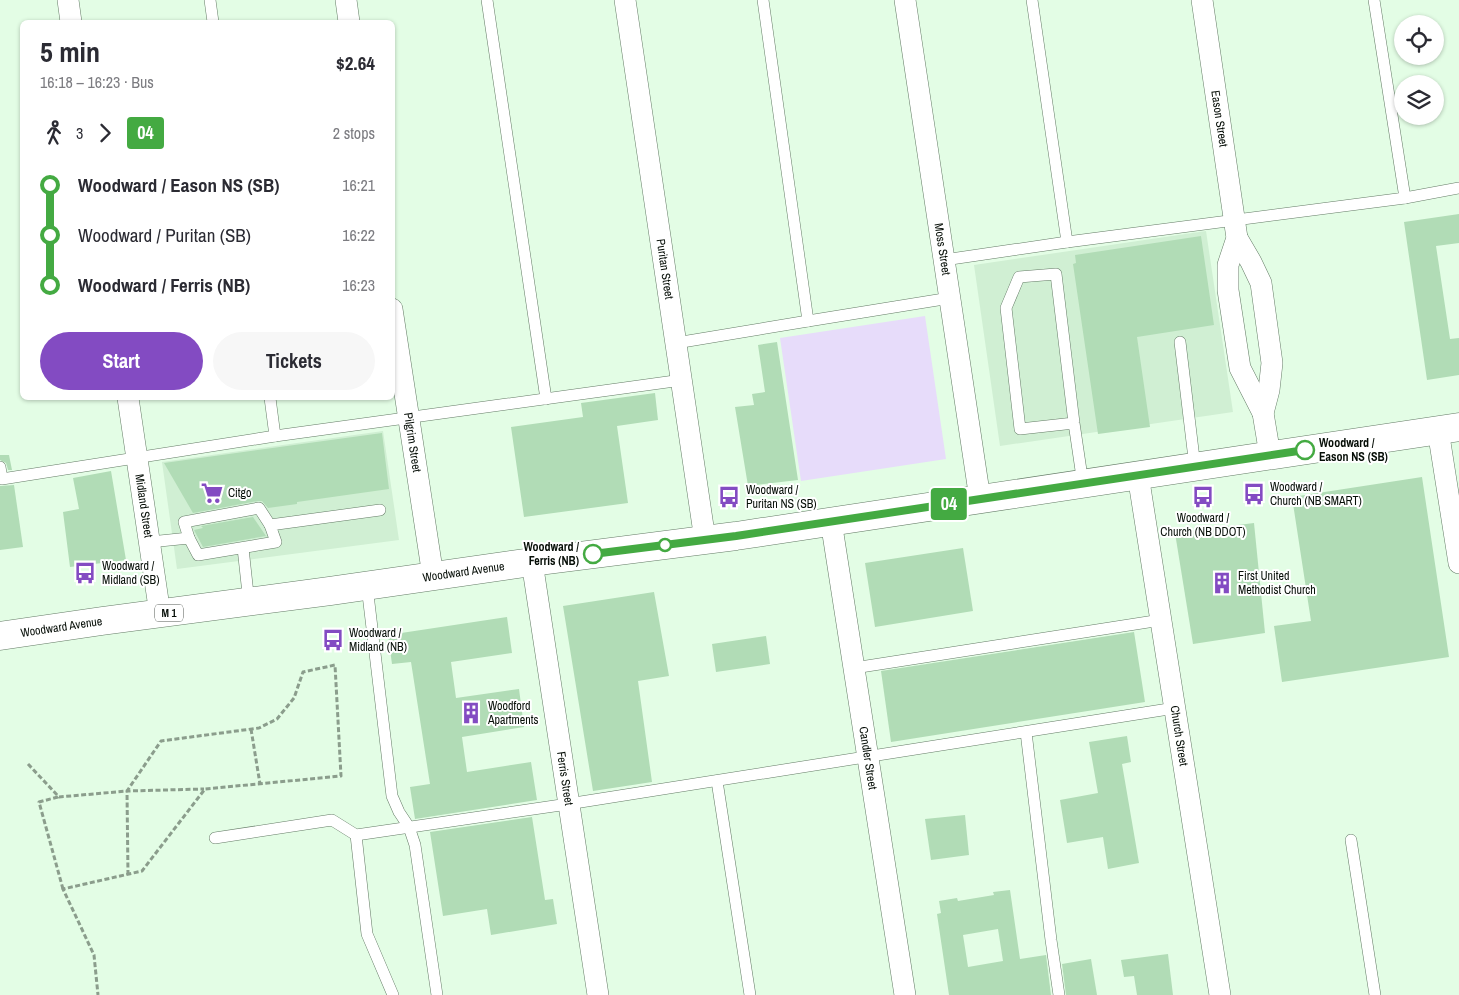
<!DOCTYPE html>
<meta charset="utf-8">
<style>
:root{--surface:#fff;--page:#f7f7f7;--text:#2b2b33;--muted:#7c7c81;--accent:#834bc2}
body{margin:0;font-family:"Archivo Narrow",sans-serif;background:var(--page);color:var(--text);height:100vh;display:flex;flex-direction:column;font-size:19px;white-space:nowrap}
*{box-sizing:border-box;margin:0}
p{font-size:16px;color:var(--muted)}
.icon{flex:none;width:28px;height:28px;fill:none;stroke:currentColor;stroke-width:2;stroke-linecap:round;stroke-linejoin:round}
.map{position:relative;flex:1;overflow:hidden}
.details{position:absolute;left:20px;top:20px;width:375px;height:380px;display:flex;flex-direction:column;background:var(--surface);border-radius:8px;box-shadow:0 1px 4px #0004}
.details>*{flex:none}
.badge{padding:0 10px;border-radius:4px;font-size:18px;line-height:32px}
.buttons{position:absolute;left:1394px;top:15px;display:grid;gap:10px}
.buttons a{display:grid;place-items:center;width:50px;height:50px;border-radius:50%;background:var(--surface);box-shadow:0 1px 4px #0004;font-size:25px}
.map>.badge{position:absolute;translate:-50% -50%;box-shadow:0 0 0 2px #fff}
.legs{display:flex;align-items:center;gap:8px;height:55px;padding:0 20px;font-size:16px}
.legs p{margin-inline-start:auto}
.headline{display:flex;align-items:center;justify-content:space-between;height:85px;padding:0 20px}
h1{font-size:28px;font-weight:700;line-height:38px}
.button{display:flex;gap:10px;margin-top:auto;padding:10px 20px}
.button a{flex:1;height:58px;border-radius:30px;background:var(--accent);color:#fff;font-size:20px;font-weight:700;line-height:58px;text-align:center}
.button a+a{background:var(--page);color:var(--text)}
ul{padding:0 20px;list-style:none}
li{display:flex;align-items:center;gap:18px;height:50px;font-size:19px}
li i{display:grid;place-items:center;width:8px;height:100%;margin:0 6px;background:currentColor}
li i::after{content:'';width:12px;height:12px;margin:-6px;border:4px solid;border-radius:50%;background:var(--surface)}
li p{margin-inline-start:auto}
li:first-child i{background:linear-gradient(#0000 50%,currentColor 0)}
li:last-child i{background:linear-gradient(currentColor 50%,#0000 0)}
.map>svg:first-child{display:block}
.built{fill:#d0efd3}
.green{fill:#e7dcfa}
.building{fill:#b1dcb6;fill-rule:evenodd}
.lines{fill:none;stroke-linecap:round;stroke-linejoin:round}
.service-casing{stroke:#647b66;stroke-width:12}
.minor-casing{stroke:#647b66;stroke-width:22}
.primary-casing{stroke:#647b66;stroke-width:29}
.path{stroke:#8b9d8c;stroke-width:3;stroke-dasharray:5 2.5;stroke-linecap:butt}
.service{stroke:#fff;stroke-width:11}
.minor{stroke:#fff;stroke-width:21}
.primary{stroke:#fff;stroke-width:28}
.line-1-casing{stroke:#fff;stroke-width:11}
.line-1{stroke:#44aa42;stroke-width:8}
.stop-1-dot{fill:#fff;stroke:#44aa42;stroke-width:2.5}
.labels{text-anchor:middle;stroke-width:4;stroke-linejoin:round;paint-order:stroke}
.shield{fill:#fff;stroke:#515651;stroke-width:1}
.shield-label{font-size:11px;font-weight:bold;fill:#060e07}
.street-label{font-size:12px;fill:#060e07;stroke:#fff}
.stop-label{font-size:12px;font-weight:bold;fill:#060e07;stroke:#fff;text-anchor:start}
.poi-label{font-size:12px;fill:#060e07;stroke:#fff;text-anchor:start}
</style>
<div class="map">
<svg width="1459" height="995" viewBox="0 0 1459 995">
<rect width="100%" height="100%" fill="#e3fde5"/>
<g class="built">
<path d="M 1206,231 L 1233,412 L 1000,446 L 974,265 Z"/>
<path d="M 383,431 L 399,540 L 177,569 L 162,462 Z"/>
</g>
<path class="green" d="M 925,316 L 946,459 L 801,481 L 780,338 Z"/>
<g class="building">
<path d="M 1459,214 L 1459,243 L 1436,246 L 1450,339 L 1459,338 L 1459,375 L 1427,380 L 1404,222 Z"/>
<path d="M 1201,236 L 1214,325 L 1137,337 L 1150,427 L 1098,434 L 1073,264 L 1076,263 L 1075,255 Z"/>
<path d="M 777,342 L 798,480 L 748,486 L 735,407 L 754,405 L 752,394 L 765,392 L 758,345 Z"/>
<path d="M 655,393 L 658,420 L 617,426 L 628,503 L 524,517 L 511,427 L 583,417 L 581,403 Z"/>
<path d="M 382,433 L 389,489 L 297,502 L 297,504 L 268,508 L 262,501 L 258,501 L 193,513 L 164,463 Z"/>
<path d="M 0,455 L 9,455 L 12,470 L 8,470 L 6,463 L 0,460 Z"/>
<path d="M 111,471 L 126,560 L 70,567 L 63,512 L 79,509 L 73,478 Z"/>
<path d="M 1422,477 L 1449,657 L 1282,682 L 1274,626 L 1311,621 L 1292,497 Z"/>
<path d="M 14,485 L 23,547 L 0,550 L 0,486 Z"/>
<path d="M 253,517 L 266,536 L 203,547 L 194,530 L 203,528 L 201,526 Z"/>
<path d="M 1254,523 L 1265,633 L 1193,644 L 1175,533 Z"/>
<path d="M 963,548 L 973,611 L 875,627 L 865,563 Z"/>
<path d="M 654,592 L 669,676 L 638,681 L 652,782 L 593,791 L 563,606 Z"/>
<path d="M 507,617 L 512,653 L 451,662 L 456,698 L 519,689 L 524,727 L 462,737 L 467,772 L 531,762 L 537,800 L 415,819 L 410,787 L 430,784 L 411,662 L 392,664 L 388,635 Z"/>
<path d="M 1134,632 L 1145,702 L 891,742 L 881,671 Z"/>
<path d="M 766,636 L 770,664 L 716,672 L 712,644 Z"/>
<path d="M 1127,736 L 1131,762 L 1122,764 L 1139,863 L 1108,869 L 1103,837 L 1067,843 L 1060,800 L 1098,793 L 1089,742 Z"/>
<path d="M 965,815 L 969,855 L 931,860 L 925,819 Z"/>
<path d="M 532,817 L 545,900 L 553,899 L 557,924 L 491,935 L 487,909 L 443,916 L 430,832 Z"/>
<path d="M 1010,890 L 1020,959 L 1046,955 L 1051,995 L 949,995 L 937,914 L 941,913 L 939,901 L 957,898 L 958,901 L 994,895 L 993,892 ZM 998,929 L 1003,961 L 968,967 L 963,935 Z"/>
<path d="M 1168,954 L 1173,995 L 1137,995 L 1134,976 L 1124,977 L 1121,960 Z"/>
<path d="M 1091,959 L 1097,995 L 1066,995 L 1062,964 Z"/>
</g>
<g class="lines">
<g class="service-casing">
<g id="service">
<path d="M 210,0 L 213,22"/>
<path d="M 487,0 L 546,399"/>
<path d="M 1032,0 L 1067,242"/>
<path d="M 1405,198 L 1459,188"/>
<path d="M 944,260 L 1067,242 L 1405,198 L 1374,0"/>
<path d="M 808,321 L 950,298"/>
<path d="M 1180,342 L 1195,467"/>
<path d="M 676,343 L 808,321 L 763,0"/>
<path d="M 1074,423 L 1020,429 L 1006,308 L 1019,277 L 1056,274 L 1074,423 L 1083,484"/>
<path d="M 275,436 L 682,380"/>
<path d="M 0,467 L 2,479 L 275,436 L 270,398"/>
<path d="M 189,538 L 184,522 L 259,508 L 270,525"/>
<path d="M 150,542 L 189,538 L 198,555 L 276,542 L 270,525 L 380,510"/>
<path d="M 243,548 L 249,603"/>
<path d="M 367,586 L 392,796 L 399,812 L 409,827 L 415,845 L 437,995"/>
<path d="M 854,668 L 1161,620"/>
<path d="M 1026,732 L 1051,940 L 1059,995"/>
<path d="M 717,781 L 750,995"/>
<path d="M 356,835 L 367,934 L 393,995"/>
<path d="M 215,838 L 332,820 L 356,835 L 568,804 L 1175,708"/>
<path d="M 1351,840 L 1375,995"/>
</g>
</g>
<g class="minor-casing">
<g id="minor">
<path d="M 68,0 L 71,22"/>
<path d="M 346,0 L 349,22"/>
<path id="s1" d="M 625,0 L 705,540"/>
<path id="s2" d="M 905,0 L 980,499"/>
<path id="s3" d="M 1202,0 L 1237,238 L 1228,265 L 1228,290 L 1240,368 L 1263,413 L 1270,455"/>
<path d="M 1237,238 L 1251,262 L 1261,283 L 1272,363 L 1269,390 L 1263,413"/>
<path id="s4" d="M 392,309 L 433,576"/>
<path id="s5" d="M 128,398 L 160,614"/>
<path d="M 1438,430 L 1459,563"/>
<path id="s6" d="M 1138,475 L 1220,995"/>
<path id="s7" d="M 831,521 L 905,995"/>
<path id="s8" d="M 532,562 L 598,995"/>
</g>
</g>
<g class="primary-casing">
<g id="primary">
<path id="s9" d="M 0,636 L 102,621 L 330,591 L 532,562 L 736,536 L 1459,427"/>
</g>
</g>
<g class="path">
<path d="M 251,729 L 260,784"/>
<path d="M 28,764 L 59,797 L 127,791 L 161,741 L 259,728 L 277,719 L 294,698 L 303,672 L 335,665 L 341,776 L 205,789 L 142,871 L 63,889 L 94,955 L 98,995"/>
<path d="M 58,797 L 39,802 L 63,889"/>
<path d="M 128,875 L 127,791 L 204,789"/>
</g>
<use href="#service" class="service"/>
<use href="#minor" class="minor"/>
<use href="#primary" class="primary"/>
</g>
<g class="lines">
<g class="line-1-casing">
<path id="line-1" d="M 593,554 L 736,536 L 1305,450"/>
</g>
<use href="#line-1" class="line-1"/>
</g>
<defs>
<g id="supermarket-bare" transform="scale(1.725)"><path d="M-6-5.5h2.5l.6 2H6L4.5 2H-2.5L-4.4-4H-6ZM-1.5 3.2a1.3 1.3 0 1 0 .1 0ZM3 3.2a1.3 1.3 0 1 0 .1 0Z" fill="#834bc2" stroke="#fff" stroke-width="2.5" paint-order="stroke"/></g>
<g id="bus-bare" transform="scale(1.725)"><path d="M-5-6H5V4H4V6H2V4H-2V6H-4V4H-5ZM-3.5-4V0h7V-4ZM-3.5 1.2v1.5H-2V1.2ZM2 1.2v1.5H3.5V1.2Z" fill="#834bc2" stroke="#fff" stroke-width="2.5" paint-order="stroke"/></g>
<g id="building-bare" transform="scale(1.725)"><path d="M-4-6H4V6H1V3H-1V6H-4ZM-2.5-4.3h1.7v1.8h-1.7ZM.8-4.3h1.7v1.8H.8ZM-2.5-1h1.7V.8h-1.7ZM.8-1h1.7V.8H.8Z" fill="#834bc2" stroke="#fff" stroke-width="2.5" paint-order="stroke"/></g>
</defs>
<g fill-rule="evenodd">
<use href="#supermarket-bare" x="212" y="493"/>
<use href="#bus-bare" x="1254" y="494"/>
<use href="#bus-bare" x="729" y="497"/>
<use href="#bus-bare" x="1203" y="497"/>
<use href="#bus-bare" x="85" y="573"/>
<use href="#building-bare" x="1222" y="583"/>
<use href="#bus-bare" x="333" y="640"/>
<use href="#building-bare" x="471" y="713"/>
</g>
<g class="stop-1-dot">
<circle cx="1305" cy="450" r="9"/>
<circle cx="665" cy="545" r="6"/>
<circle cx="593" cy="554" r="9"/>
</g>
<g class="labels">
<rect class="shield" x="155" y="604.5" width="28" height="17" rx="4"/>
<g class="shield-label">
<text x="169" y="617">M 1</text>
</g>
<g class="street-label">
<text dy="4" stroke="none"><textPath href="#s3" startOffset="120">Eason Street</textPath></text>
<text dy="4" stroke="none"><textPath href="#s2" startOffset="252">Moss Street</textPath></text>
<text dy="4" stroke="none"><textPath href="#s1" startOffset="272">Puritan Street</textPath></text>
<text dy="4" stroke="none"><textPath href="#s4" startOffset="135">Pilgrim Street</textPath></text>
<text dy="4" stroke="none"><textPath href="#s5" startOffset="109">Midland Street</textPath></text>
<text dy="4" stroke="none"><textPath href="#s9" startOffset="468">Woodward Avenue</textPath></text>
<text dy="4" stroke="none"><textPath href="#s9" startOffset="62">Woodward Avenue</textPath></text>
<text dy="4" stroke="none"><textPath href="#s6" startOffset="264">Church Street</textPath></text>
<text dy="4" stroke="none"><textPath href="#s7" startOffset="240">Candler Street</textPath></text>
<text dy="4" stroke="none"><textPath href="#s8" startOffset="219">Ferris Street</textPath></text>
</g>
<g class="stop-label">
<text x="1319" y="447">Woodward /<tspan x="1319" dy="14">Eason NS (SB)</tspan></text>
<text x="579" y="551" text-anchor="end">Woodward /<tspan x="579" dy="14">Ferris (NB)</tspan></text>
</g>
<g class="poi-label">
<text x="1270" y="491">Woodward /<tspan x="1270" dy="14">Church (NB SMART)</tspan></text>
<text x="746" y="494">Woodward /<tspan x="746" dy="14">Puritan NS (SB)</tspan></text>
<text x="228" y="497">Citgo</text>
<text x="1203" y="522" text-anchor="middle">Woodward /<tspan x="1203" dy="14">Church (NB DDOT)</tspan></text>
<text x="102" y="570">Woodward /<tspan x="102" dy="14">Midland (SB)</tspan></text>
<text x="1238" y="580">First United<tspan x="1238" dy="14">Methodist Church</tspan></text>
<text x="349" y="637">Woodward /<tspan x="349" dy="14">Midland (NB)</tspan></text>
<text x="488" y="710">Woodford<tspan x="488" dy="14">Apartments</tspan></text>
</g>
</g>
</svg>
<div class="buttons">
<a><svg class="icon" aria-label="locate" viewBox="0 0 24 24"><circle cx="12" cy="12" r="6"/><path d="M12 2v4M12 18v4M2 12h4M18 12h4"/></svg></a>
<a><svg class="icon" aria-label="layers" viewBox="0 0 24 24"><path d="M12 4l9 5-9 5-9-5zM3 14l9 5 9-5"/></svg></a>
</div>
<b class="badge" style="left:949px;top:504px;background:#44aa42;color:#fff">04</b>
<section class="details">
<div class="headline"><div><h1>5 min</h1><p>16:18 – 16:23 · Bus</p></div><b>$2.64</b></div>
<div class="legs"><svg class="icon" aria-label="walk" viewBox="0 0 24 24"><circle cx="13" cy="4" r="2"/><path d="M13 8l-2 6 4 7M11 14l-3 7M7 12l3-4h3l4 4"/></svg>3<svg class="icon" aria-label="forward" viewBox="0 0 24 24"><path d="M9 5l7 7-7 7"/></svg><b class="badge" style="background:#44aa42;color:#fff">04</b><p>2 stops</p></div>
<ul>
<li><i style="color:#44aa42"></i><b>Woodward / Eason NS (SB)</b><p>16:21</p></li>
<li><i style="color:#44aa42"></i><span>Woodward / Puritan (SB)</span><p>16:22</p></li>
<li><i style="color:#44aa42"></i><b>Woodward / Ferris (NB)</b><p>16:23</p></li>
</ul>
<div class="button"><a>Start</a><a>Tickets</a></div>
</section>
</div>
